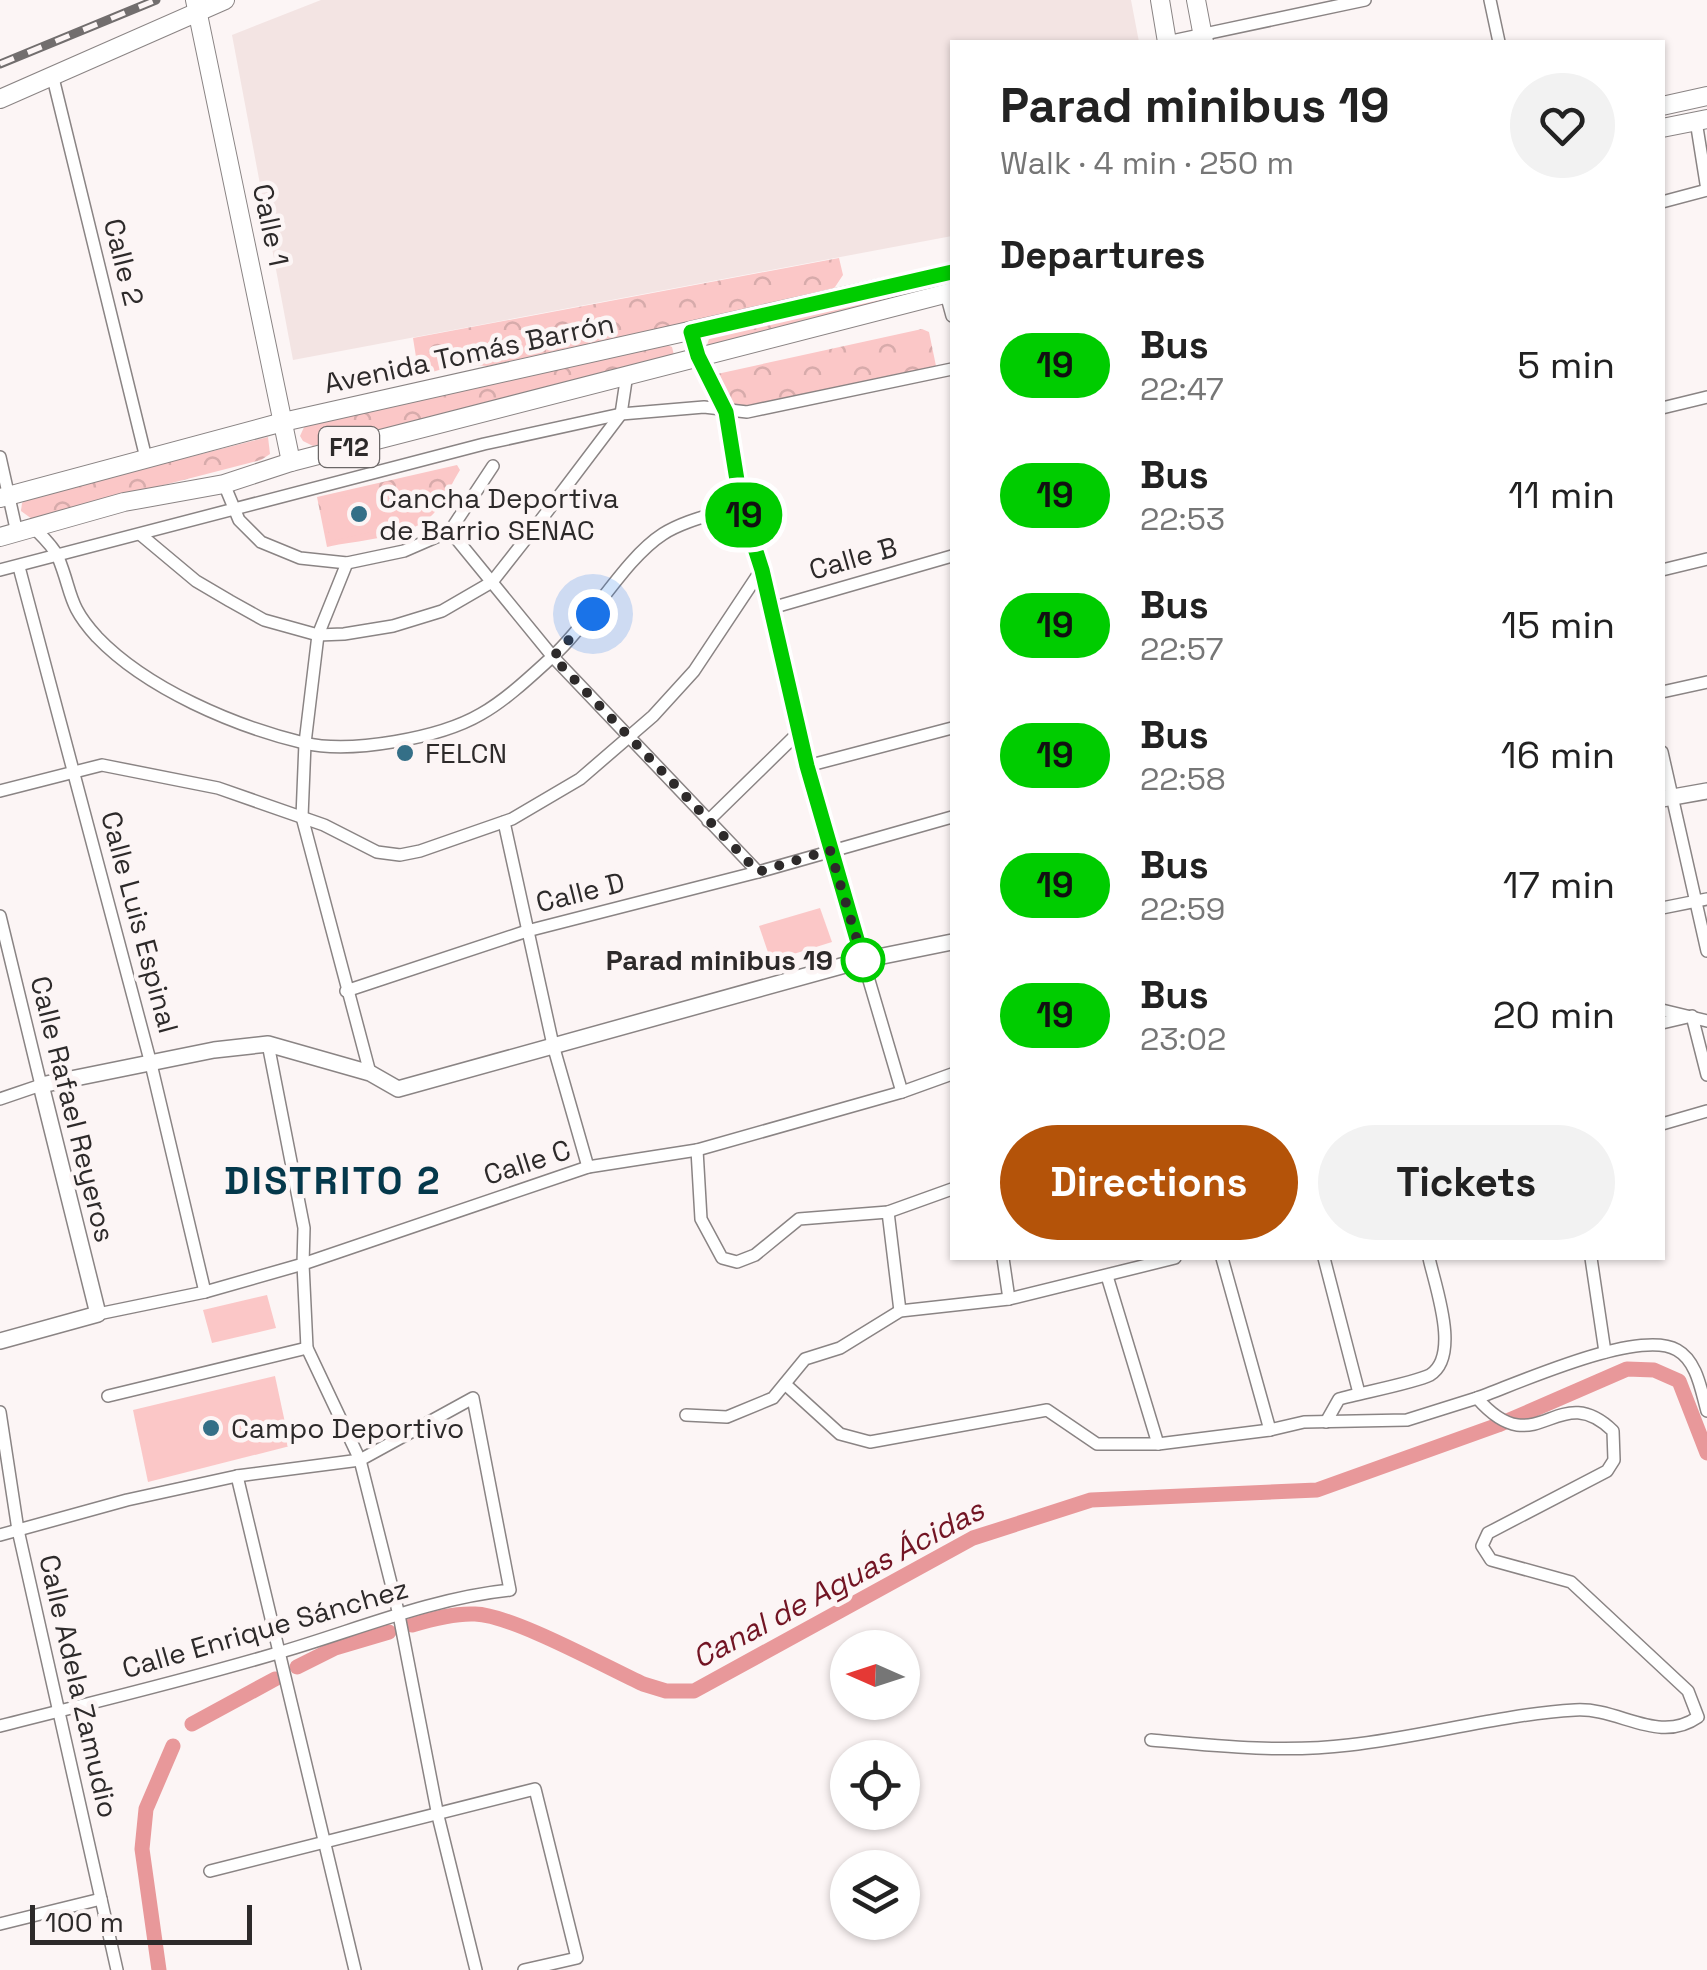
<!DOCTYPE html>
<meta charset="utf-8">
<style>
:root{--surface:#fff;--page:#f2f2f2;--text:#222;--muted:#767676;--accent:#b45309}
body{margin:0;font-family:"Space Grotesk",sans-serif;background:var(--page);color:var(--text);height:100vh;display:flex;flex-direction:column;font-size:38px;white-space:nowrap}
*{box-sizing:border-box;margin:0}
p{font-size:32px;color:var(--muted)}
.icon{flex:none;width:55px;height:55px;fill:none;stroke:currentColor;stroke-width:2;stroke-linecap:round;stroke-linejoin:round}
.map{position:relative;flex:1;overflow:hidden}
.sheet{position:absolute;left:950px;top:40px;width:715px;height:1220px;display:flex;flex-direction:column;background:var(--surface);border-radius:0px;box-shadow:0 2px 8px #0004}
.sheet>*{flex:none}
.badge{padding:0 20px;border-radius:32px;font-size:35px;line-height:65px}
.needle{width:65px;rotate:273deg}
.fabs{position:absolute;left:830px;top:1630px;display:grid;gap:20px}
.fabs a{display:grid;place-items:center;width:90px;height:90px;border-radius:50%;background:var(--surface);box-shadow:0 2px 8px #0004;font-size:50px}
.scale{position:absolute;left:30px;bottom:25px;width:222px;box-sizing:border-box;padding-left:10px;border:5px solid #2d2a2a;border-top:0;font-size:28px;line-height:35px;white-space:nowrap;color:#2d2a2a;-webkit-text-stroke:8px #fcf5f5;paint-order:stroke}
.you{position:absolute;width:50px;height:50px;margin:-25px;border:8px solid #fff;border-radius:50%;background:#1a73e8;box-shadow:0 0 0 15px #1a73e833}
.map>.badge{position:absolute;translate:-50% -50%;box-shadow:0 0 0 5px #fff}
h2{padding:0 50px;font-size:38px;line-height:90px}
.round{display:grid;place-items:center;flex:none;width:105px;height:105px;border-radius:52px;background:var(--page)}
.headline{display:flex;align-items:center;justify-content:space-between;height:170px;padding:0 50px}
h1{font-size:48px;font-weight:700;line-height:75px}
.primary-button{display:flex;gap:20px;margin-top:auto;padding:20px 50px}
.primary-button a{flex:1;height:115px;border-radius:60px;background:var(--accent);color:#fff;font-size:40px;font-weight:700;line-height:115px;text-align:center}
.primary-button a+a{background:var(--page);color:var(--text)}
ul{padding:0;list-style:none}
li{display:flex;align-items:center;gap:30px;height:130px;padding:0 50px}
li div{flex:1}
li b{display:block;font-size:38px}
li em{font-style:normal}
li .badge{min-width:110px;font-weight:700;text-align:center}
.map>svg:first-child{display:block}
.built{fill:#f3e4e3}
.park{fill:url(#park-crowns)}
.pitch{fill:#fbc7c7}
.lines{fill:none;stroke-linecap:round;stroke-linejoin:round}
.canal{stroke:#e8989a;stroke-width:15}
.minor-casing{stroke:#8a8484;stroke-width:14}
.tertiary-casing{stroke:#8a8484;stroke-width:18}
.secondary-casing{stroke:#8a8484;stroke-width:20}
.primary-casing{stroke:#8a8484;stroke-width:20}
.minor{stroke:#fff;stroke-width:11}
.tertiary{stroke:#fff;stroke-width:15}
.secondary{stroke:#fff;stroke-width:18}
.primary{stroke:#fff;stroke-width:18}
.rail-casing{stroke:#726e6e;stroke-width:9}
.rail{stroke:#fcf5f5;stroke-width:5;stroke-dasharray:15;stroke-linecap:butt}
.line-casing{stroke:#fff;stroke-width:22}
.line{stroke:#0c0;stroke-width:15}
.walk{stroke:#2d2a2a;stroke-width:10;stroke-dasharray:0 18}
.poi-dot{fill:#346f87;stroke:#fcf5f5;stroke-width:4}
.stop-dot{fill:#fff;stroke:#0c0;stroke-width:5}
.labels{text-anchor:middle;stroke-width:9;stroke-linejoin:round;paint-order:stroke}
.shield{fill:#fcf5f5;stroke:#6b6767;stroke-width:2.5}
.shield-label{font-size:25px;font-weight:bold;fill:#2d2a2a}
.street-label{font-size:28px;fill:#2d2a2a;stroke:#fcf5f5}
.poi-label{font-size:28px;fill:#2d2a2a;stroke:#fcf5f5;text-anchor:start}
.stop-label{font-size:28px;font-weight:bold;fill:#2d2a2a;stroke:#fcf5f5;text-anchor:end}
.water-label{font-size:30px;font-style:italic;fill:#721423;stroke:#fcf5f5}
.district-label{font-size:38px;font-weight:bold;letter-spacing:2.5px;fill:#04384b;stroke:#fcf5f5}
</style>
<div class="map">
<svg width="1707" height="1970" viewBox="0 0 1707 1970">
<defs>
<pattern id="park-crowns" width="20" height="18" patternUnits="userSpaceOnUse" patternTransform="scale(2.5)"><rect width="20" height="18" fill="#fbc7c7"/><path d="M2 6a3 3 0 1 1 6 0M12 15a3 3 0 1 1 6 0" fill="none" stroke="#d7abab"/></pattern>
</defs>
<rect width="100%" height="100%" fill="#fcf5f5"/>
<path class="built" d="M 321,0 L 1131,0 L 1139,42 L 952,42 L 952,236 L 293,360 L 232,35 Z"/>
<g class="park">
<path d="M 839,258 L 843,275 L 833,290 L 487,366 L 459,364 L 419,376 L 413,338 Z"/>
<path d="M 952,280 L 952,302 L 719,354 L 706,348 L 710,336 L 721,331 Z"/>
<path d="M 922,329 L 929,332 L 936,366 L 933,372 L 734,416 L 725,415 L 717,374 Z"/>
<path d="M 665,344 L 672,347 L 675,359 L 313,446 L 303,441 L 300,436 L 305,425 Z"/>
<path d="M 268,437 L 270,454 L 261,460 L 32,519 L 21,511 L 22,503 L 28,498 Z"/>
<path d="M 457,465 L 460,470 C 451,484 442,507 429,518 C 404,539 357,540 327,547 L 317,497 Z"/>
</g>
<g class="pitch">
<path d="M 388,487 L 396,526 L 331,541 L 322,501 Z"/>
<path d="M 820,908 L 832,942 L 771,961 L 759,926 Z"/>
<path d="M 267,1295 L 276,1328 L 212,1343 L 203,1310 Z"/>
<path d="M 275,1376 L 290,1446 L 148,1482 L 133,1410 Z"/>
</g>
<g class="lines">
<g class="canal">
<path d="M 412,1625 C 432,1619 454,1613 475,1614 C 512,1615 604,1666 643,1684 L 666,1691 L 694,1691 L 973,1538 L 1091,1500 L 1317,1490 L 1498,1425 L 1627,1369 L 1654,1370 L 1679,1381 L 1707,1453"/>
<path d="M 297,1667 L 335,1648 L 389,1632"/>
<path d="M 192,1724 L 275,1679"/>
<path d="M 159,1970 L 142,1849 L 146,1809 L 173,1746"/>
</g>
<g class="minor-casing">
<g id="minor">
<path d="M 1490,0 L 1499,42"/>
<path d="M 1167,42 L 1365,0"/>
<path d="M 53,78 L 146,458"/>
<path d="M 1696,121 L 1707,190"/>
<path d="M 1662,202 L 1707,190"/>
<path d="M 946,294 L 952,316"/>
<path d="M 1662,408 L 1707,397"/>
<path d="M 0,457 L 17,533"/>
<path d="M 224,484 L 239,520 L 261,542 L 300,558 L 347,563 L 404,551 L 450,531 L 493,466"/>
<path d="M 34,528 C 42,536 53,546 58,557 C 73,594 67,604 97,637 C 147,689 234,726 304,743 C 351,754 440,738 481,714 C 506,700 531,676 552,657 C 590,623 624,559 663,534 C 685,520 716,514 741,505"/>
<path d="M 450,531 L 553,657 L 758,872"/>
<path d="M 141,535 L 196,581 L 230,601 L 264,620 L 318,635 L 344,634 L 393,626 L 442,611 L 492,582 L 540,521 L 621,414 L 627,374"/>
<path d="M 347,563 L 318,635 L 305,743 L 302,817 L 370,1073"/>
<path d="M 19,567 L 151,1064 L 205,1292"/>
<path d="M 0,570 L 484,444 L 621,414 L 704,407 L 747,412 L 952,369"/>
<path d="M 1662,570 L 1707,559"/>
<path d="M 768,609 L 952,556"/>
<path d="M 1662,692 L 1707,682"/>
<path d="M 1662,752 L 1707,951"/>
<path d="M 807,766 L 952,728"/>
<path d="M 0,791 L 102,765 L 218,788 L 324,825 L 377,852 L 400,855 L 420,851 L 512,819 L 580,779 L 653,716 L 694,671 L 761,570"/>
<path d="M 708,821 L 799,732"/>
<path d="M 504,822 L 553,1045 L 588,1167"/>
<path d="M 1662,908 L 1707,899"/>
<path d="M 0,916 L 41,1085 L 0,1099"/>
<path d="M 863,960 L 902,1092"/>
<path d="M 346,991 L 527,931 L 758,872 L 952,817"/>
<path d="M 1662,1010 L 1707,1021"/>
<path d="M 1662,1023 L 1692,1016 L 1707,1075"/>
<path d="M 1662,1124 L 1707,1111"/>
<path d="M 697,1150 L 701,1219 L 722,1258 L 737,1262 L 755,1255 L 799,1219 L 888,1212 L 952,1189"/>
<path d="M 888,1212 L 900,1311"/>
<path d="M 1003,1258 L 1009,1299"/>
<path d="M 1222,1258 L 1270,1430"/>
<path d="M 1324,1258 L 1359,1393"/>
<path d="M 1591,1258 L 1605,1352"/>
<path d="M 1107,1276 L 1158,1444"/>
<path d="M 98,1314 L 205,1292 L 303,1264 L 304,1228 L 268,1044"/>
<path d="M 785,1384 L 840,1434 L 870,1442 L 1047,1410 L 1097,1444 L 1158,1444 L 1270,1430 L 1304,1422 L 1407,1420 L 1477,1398 C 1537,1467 1557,1377 1613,1431 L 1614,1460 L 1607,1471 L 1488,1533 L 1482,1546 L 1491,1560 L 1571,1582 L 1688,1691 L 1698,1717 C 1658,1745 1619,1707 1575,1710 C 1502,1714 1423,1737 1349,1745 C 1283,1753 1217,1746 1151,1740"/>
<path d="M 108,1396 L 307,1348"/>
<path d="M 1477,1398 C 1519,1383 1639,1328 1677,1350 C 1697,1361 1701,1390 1707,1411"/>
<path d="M 0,1412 L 18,1530 L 117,1970"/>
<path d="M 686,1415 L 727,1417 L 773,1398 L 805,1359 L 840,1348 L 900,1311 L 1009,1299 L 1175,1258"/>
<path d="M 1326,1422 L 1339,1399 C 1360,1393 1414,1383 1430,1375 C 1461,1356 1435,1286 1429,1258"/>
<path d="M 237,1476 L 355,1970"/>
<path d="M 0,1535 L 127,1500 L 237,1476 L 360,1460 L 473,1398 L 510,1590 C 432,1598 356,1630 281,1652 C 188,1680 94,1702 0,1726"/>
<path d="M 210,1871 L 535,1789 L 577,1958 L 524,1970"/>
<path d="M 0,1924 L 101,1899"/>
<path d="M 476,1970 L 438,1816 L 399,1615 L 360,1460 L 307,1348 L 303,1264 L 588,1167 L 697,1150 L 902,1092 L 952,1074"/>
</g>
</g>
<g class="tertiary-casing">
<g id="tertiary">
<path d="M 698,356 L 726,412 L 741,505 L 761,570 L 807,766 L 863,960"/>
<path d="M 1662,799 L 1707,791"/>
<path d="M 0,1341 L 98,1314 L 41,1085 L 214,1050 L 268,1044 L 370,1073 L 398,1089 L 863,960 L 952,942"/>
</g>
</g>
<g class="secondary-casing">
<g id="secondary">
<path d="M 195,0 L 291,462"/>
<path d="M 1160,0 L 1167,42"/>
<path d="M 1196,0 L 1204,42"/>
</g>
</g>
<g class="primary-casing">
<g id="primary">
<path d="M 0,99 L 225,0"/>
<path d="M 1662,106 L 1707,96"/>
<path d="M 1662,128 L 1707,119"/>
<path d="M 0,498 L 283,422 L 952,272"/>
<path d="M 0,537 L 124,502 L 224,484 L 291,462 L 952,292"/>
</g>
</g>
<use href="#minor" class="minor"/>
<use href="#tertiary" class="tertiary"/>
<use href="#secondary" class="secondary"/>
<use href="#primary" class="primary"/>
<g class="rail-casing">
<path id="rail" d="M 0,64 L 156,0"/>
</g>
<use href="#rail" class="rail"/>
</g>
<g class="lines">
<g class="line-casing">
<path id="line" d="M 863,960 L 807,766 L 762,570 L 741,505 L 726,412 L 698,356 L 691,332 L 952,272"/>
</g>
<use href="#line" class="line"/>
<path class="walk" d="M 593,614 L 553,657 L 758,872 L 830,850 L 863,960"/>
</g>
<g class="poi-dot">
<circle cx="359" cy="514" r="10"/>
<circle cx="405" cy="753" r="10"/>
<circle cx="211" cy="1428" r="10"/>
</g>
<circle class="stop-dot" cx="863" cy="960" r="20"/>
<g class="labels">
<rect class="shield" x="319" y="427" width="60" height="40" rx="8"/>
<g class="shield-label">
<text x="349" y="456">F12</text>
</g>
<g class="street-label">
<text transform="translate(271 225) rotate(78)" y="10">Calle 1</text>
<text transform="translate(124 262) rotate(76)" y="10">Calle 2</text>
<text transform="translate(469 353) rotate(-12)" y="10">Avenida Tomás Barrón</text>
<text transform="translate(853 558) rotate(-16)" y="10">Calle B</text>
<text transform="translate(580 892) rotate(-14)" y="10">Calle D</text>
<text transform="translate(140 922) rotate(75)" y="10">Calle Luis Espinal</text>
<text transform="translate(73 1109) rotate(76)" y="10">Calle Rafael Reyeros</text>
<text transform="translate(527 1162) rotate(-18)" y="10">Calle C</text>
<text transform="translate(265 1628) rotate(-16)" y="10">Calle Enrique Sánchez</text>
<text transform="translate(79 1686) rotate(77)" y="10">Calle Adela Zamudio</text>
</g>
<g class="poi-label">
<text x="379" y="508">Cancha Deportiva<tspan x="379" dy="32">de Barrio SENAC</tspan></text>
<text x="425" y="763">FELCN</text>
<text x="231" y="1438">Campo Deportivo</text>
</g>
<g class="stop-label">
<text x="833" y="970">Parad minibus 19</text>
</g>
<g class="water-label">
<text transform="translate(838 1584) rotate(-28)" y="10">Canal de Aguas Ácidas</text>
</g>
<g class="district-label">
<text x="333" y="1194">DISTRITO 2</text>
</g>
</g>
</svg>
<div class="fabs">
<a><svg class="needle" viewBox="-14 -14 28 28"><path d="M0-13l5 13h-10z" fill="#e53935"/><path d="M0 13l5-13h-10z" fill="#767676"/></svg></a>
<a><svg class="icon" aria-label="locate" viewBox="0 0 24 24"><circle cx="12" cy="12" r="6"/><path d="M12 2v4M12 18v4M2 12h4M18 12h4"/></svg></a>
<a><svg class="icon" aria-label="layers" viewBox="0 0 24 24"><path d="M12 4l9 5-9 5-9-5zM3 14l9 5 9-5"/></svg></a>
</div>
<div class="scale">100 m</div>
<div class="you" style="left:593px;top:614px"></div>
<b class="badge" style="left:744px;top:515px;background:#0c0;color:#111">19</b>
<section class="sheet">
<div class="headline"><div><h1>Parad minibus 19</h1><p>Walk · 4 min · 250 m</p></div><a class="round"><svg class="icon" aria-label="heart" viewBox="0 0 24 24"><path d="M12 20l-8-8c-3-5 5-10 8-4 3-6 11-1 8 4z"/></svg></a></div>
<h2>Departures</h2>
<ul>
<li><span class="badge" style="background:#0c0;color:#111">19</span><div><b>Bus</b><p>22:47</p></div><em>5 min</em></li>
<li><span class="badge" style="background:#0c0;color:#111">19</span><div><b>Bus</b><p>22:53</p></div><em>11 min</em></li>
<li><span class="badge" style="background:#0c0;color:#111">19</span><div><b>Bus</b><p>22:57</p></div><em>15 min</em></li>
<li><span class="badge" style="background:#0c0;color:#111">19</span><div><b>Bus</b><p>22:58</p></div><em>16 min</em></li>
<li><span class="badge" style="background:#0c0;color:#111">19</span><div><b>Bus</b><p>22:59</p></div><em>17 min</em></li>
<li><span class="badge" style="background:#0c0;color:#111">19</span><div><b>Bus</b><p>23:02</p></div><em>20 min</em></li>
</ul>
<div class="primary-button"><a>Directions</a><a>Tickets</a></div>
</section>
</div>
